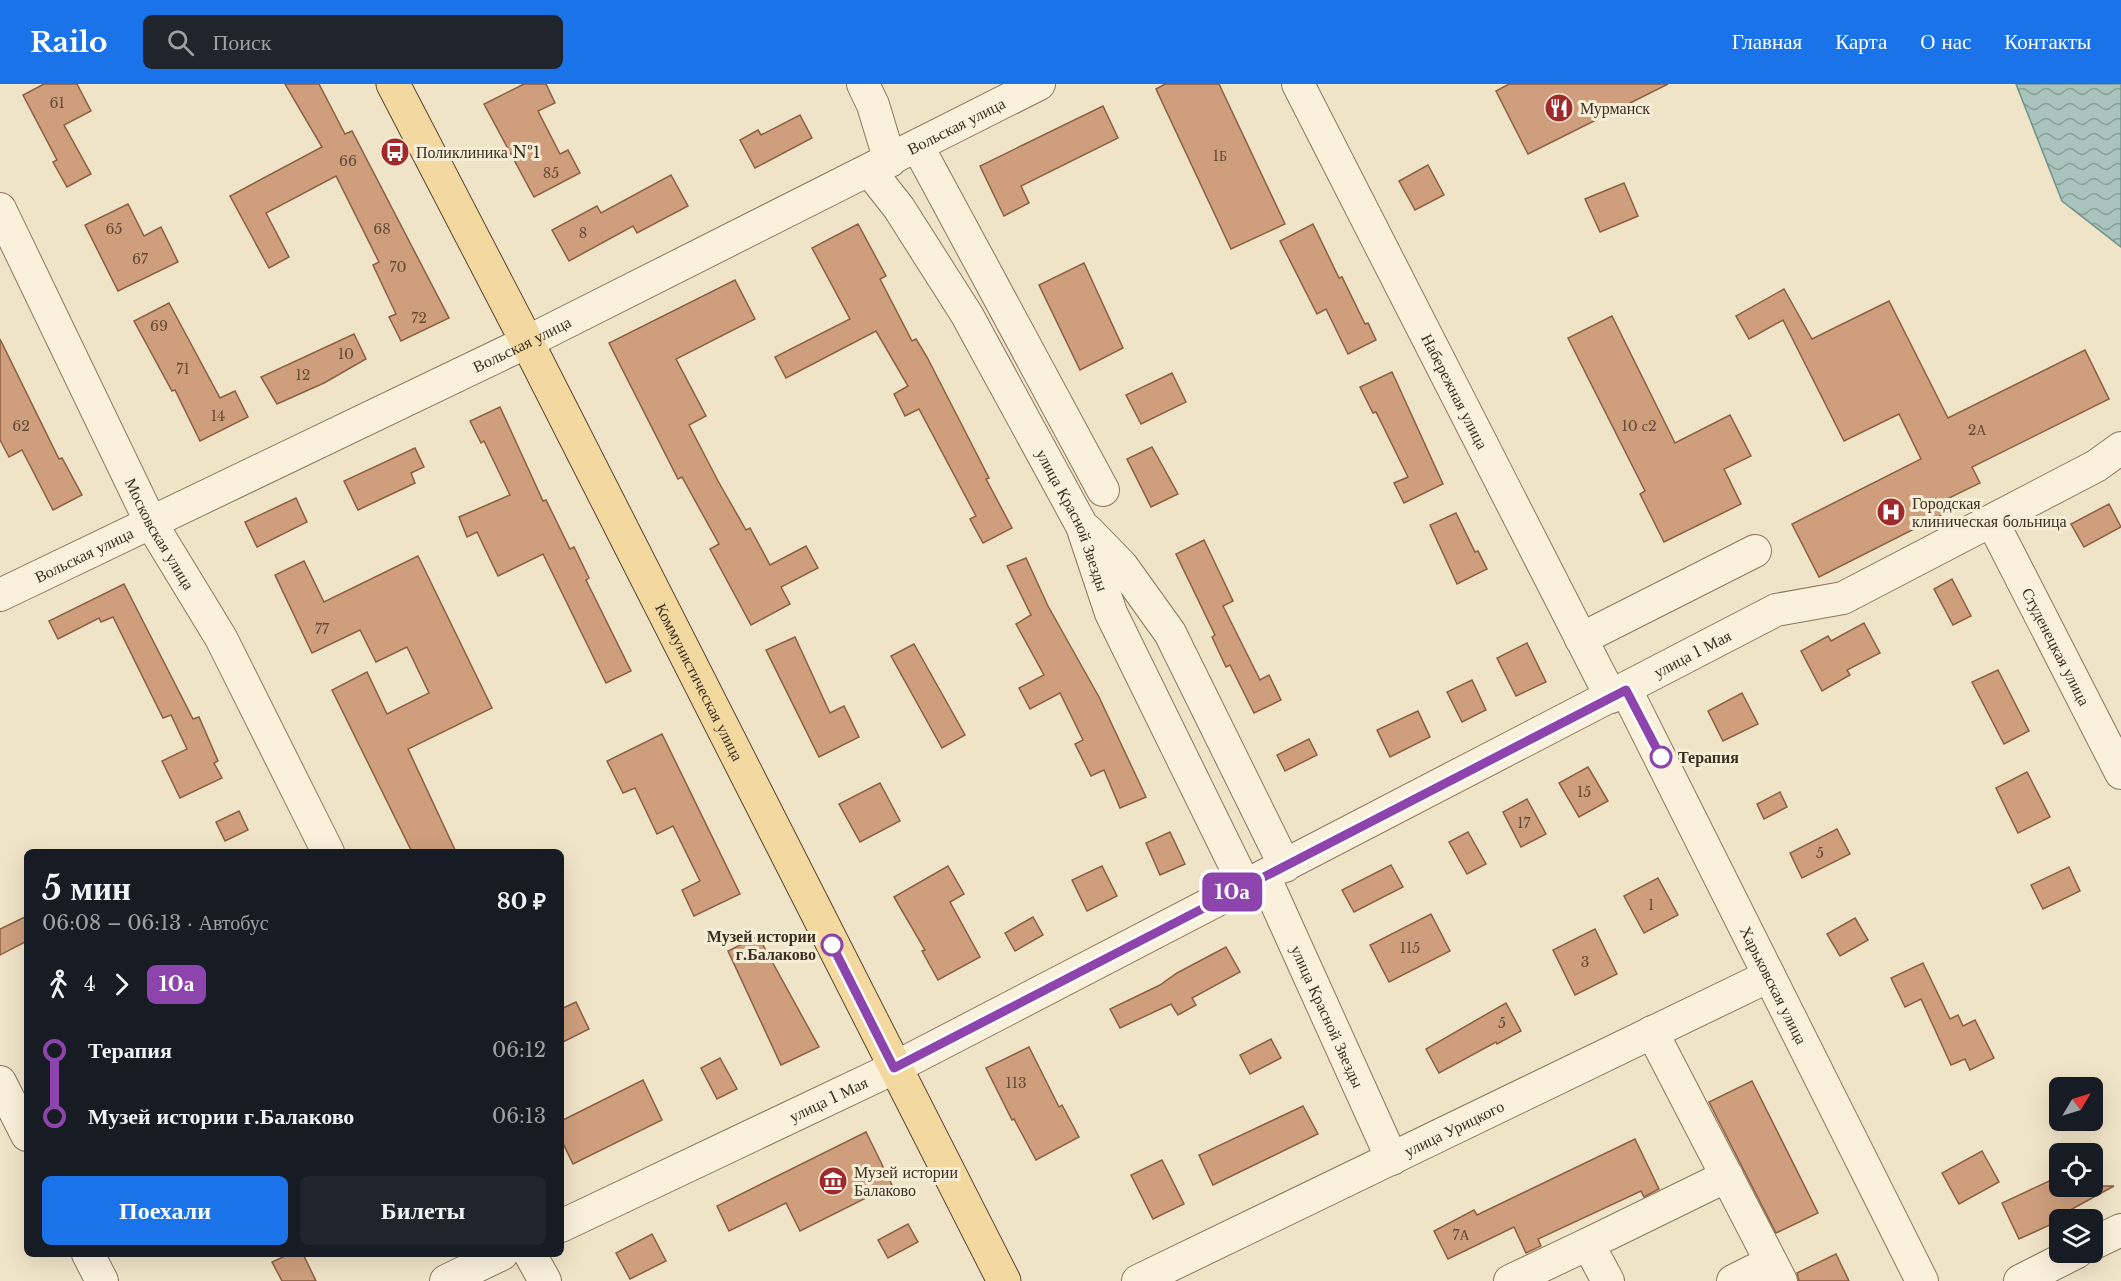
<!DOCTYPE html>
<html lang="ru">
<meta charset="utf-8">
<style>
:root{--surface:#171b24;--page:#20242c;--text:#f1f3f6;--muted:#9ea1a6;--accent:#1a73e8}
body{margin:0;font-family:"Libre Baskerville",serif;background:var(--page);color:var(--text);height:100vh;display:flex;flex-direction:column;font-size:22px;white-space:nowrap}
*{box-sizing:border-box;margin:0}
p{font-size:20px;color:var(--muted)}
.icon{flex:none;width:33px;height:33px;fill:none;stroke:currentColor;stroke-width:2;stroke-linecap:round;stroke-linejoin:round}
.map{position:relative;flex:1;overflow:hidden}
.panel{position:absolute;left:24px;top:765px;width:540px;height:408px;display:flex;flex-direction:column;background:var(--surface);border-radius:9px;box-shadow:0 6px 24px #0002}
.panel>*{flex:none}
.badge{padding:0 12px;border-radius:9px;font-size:21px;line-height:39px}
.needle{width:39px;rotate:52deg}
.buttons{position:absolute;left:2049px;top:993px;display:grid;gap:12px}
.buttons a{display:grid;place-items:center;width:54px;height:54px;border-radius:9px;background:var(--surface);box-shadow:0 6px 24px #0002;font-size:30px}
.map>.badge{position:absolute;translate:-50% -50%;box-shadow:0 0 0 3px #fff}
.legs{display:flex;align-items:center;gap:9px;height:66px;padding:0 18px;font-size:20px}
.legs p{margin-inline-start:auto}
.summary{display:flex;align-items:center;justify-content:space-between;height:102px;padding:0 18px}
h1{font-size:33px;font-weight:700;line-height:45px}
.action{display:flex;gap:12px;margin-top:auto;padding:12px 18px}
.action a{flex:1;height:69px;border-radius:9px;background:var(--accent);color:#fff;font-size:24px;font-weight:700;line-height:69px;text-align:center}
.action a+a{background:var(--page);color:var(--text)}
ul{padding:0 18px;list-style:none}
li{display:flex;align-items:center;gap:21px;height:66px;font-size:22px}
li i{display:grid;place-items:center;width:9px;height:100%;margin:0 8px;background:currentColor}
li i::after{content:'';width:15px;height:15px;margin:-8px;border:4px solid;border-radius:50%;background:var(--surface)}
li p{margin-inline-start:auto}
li:first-child i{background:linear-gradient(#0000 50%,currentColor 0)}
li:last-child i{background:linear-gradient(currentColor 50%,#0000 0)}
header{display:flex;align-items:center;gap:36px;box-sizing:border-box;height:84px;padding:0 30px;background:var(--accent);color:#fff}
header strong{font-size:28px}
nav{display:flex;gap:33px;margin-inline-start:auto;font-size:21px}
.search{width:420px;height:54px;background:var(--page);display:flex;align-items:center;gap:15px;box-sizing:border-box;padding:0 21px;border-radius:9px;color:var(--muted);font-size:22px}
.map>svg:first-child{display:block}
.water{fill:url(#water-waves);stroke:#6f938a;stroke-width:1.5}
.building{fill:#cf9f7d;stroke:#8d5f41;stroke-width:1.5}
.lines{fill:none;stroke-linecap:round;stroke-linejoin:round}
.minor-casing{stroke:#8d765c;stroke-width:34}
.major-casing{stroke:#5b4430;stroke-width:35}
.minor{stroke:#faf1dc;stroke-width:32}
.major{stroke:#f3d9a0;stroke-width:33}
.line-1-casing{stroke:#fff;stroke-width:14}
.line-1{stroke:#8e44ad;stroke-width:9}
.stop-1-dot{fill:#fff;stroke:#8e44ad;stroke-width:3}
.labels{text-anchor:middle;stroke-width:6;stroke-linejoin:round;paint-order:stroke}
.number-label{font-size:14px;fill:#624a37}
.poi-label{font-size:16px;fill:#3d2e20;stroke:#f7eed8;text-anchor:start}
.street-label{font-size:16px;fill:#3d2e20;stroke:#f7eed8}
.stop-label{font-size:16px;font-weight:bold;fill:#3d2e20;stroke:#f7eed8;text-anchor:start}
</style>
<header>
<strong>Railo</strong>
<div class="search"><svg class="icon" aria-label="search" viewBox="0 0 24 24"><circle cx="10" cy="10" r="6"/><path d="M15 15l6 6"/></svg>Поиск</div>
<nav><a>Главная</a><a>Карта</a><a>О нас</a><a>Контакты</a></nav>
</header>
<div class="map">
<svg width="2121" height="1197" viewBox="0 0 2121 1197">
<defs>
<pattern id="water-waves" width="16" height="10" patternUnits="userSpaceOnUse" patternTransform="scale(1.5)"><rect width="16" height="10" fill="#a9c4bc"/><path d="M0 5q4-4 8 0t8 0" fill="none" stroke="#8ba098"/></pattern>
</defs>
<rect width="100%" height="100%" fill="#f0e4c8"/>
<path class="water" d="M 2016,0 L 2121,0 L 2121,163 L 2062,117 Z"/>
<g class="building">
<path d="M 44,0 L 77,0 L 91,27 L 64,41 L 91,90 L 67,103 L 53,78 L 57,76 L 23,11 Z"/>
<path d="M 285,0 L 319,0 L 345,50 L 352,47 L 449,234 L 401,257 L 389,233 L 396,230 L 373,181 L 379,178 L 336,92 L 266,129 L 289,173 L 269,184 L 230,112 L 322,63 Z"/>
<path d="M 524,0 L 546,0 L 555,19 L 538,27 L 560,70 L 568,66 L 580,89 L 534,113 L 484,20 Z"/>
<path d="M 1165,0 L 1219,0 L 1285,140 L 1231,165 L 1156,5 Z"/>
<path d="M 1509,0 L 1668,0 L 1528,70 L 1496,7 Z"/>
<path d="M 1103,22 L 1118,54 L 1021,102 L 1029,119 L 1004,132 L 980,82 Z"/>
<path d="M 800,31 L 812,54 L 755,84 L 740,56 L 758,46 L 761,51 Z"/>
<path d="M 1428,81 L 1444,111 L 1415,126 L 1399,97 Z"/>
<path d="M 671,91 L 688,122 L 637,149 L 633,142 L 569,177 L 552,146 L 597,122 L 601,129 Z"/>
<path d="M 1624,99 L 1638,132 L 1600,148 L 1585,115 Z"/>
<path d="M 128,120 L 144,152 L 161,143 L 178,178 L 118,207 L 85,141 Z"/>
<path d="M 858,140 L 886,192 L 880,195 L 912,257 L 916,255 L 927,273 L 989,394 L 986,395 L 1012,444 L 983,459 L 970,435 L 976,432 L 919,325 L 905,332 L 894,310 L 908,302 L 876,247 L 786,294 L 775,273 L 850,235 L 812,164 Z"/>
<path d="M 1313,140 L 1339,194 L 1342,193 L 1365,240 L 1368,239 L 1376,256 L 1348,270 L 1326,225 L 1317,230 L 1280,157 Z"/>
<path d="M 1084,179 L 1123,264 L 1080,286 L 1039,201 Z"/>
<path d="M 735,196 L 755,235 L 676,275 L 706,332 L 689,341 L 718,397 L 746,446 L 750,444 L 770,481 L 806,462 L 818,484 L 781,503 L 790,520 L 751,541 L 710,465 L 719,460 L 682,393 L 678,395 L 609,259 Z"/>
<path d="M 1784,205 L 1812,255 L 1889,217 L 1948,334 L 2085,266 L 2109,315 L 1972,383 L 1980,399 L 1949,414 L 1954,425 L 1819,493 L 1792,440 L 1921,375 L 1899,330 L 1844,357 L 1783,236 L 1749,255 L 1736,232 Z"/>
<path d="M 169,219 L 220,314 L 235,307 L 248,333 L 200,357 L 175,306 L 172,307 L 134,237 Z"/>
<path d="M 1612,232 L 1675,359 L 1730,331 L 1751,372 L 1724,385 L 1741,420 L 1664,458 L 1640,410 L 1645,407 L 1568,254 Z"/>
<path d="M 354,250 L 366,275 L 324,299 L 277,320 L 261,293 Z"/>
<path d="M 0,255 L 59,375 L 62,374 L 82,411 L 53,426 L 22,366 L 9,373 L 0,356 Z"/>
<path d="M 1392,288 L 1443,400 L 1404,419 L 1394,399 L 1408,393 L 1376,328 L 1373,329 L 1360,303 Z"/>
<path d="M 1172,289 L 1186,318 L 1141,340 L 1126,311 Z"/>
<path d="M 500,323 L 543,417 L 546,416 L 570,465 L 574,463 L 589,494 L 586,496 L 631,587 L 606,599 L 543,470 L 498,492 L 477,448 L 467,453 L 459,433 L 510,411 L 484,357 L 481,359 L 470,337 Z"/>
<path d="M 1152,363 L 1178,410 L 1151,423 L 1127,375 Z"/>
<path d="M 415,364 L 424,383 L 411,389 L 415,399 L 358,426 L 344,397 Z"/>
<path d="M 296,414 L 307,438 L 257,463 L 245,438 Z"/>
<path d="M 2109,420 L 2121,443 L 2084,463 L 2071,440 Z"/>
<path d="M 1456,429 L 1475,468 L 1478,467 L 1487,485 L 1457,500 L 1430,441 Z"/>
<path d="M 1204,456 L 1233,517 L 1223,522 L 1260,596 L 1269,591 L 1281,616 L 1254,629 L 1230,581 L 1226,583 L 1212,553 L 1215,551 L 1176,470 Z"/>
<path d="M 418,472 L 492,624 L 408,665 L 456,768 L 412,768 L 332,606 L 367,588 L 387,630 L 429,609 L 407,563 L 376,578 L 360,546 L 312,569 L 275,491 L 304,477 L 324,518 Z"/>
<path d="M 1026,474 L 1048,522 L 1099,613 L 1146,713 L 1120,724 L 1104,686 L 1091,692 L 1075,660 L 1083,656 L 1060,609 L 1030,625 L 1019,604 L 1044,591 L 1016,540 L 1031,531 L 1007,482 Z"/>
<path d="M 1952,495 L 1971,532 L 1953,541 L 1934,505 Z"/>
<path d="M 124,500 L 193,635 L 199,633 L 218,677 L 214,679 L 222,694 L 180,714 L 162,677 L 187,665 L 171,631 L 163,634 L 113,533 L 101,538 L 99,534 L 58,555 L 49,537 Z"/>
<path d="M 1864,539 L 1880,569 L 1847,586 L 1850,591 L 1822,607 L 1801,567 L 1828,552 L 1831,557 Z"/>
<path d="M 795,553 L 830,629 L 844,622 L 859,653 L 819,673 L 766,566 Z"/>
<path d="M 1527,559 L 1546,598 L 1516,612 L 1497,574 Z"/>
<path d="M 914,560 L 965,651 L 942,664 L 891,572 Z"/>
<path d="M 1998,586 L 2029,647 L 2004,660 L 1972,598 Z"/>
<path d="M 1472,596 L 1486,626 L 1462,638 L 1447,608 Z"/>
<path d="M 1742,609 L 1758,640 L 1723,657 L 1708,627 Z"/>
<path d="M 1418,627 L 1430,653 L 1390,673 L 1377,646 Z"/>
<path d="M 662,650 L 740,810 L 694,832 L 682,806 L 700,797 L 673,742 L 657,750 L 635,704 L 623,709 L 607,677 Z"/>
<path d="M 1309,655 L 1317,671 L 1285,687 L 1277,671 Z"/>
<path d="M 1588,683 L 1608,717 L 1579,733 L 1559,699 Z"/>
<path d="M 2027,688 L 2050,733 L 2018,749 L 1996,704 Z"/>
<path d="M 880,699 L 900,737 L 860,758 L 839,720 Z"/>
<path d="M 1780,708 L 1787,723 L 1764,735 L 1757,720 Z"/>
<path d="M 1527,715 L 1546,750 L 1521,763 L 1503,728 Z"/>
<path d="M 239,727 L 248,746 L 225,757 L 216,738 Z"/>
<path d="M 1837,745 L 1850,770 L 1802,794 L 1790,769 Z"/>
<path d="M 1170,748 L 1185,780 L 1160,791 L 1146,759 Z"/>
<path d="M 1468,748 L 1486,780 L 1467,790 L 1449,758 Z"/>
<path d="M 1391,781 L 1403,803 L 1354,828 L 1342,806 Z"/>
<path d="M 948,782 L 964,810 L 950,818 L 980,873 L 938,896 L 922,867 L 925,866 L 894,813 Z"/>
<path d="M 1102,782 L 1117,812 L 1087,827 L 1072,796 Z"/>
<path d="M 2069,783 L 2080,807 L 2043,825 L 2031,801 Z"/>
<path d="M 1658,794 L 1678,831 L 1644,849 L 1624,812 Z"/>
<path d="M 1431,830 L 1450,867 L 1389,898 L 1370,861 Z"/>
<path d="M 27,832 L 27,857 L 0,871 L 0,845 Z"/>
<path d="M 1033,833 L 1043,851 L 1015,867 L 1005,849 Z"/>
<path d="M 1855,834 L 1868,856 L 1840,872 L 1827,850 Z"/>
<path d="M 1595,845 L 1617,890 L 1575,911 L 1553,866 Z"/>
<path d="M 758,852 L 819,963 L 781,981 L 728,867 Z"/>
<path d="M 1226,863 L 1240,888 L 1192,914 L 1196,921 L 1178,931 L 1171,920 L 1120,944 L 1110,925 L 1160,901 L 1177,889 Z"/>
<path d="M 1923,879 L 1950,935 L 1958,931 L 1963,942 L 1975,936 L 1994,974 L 1970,986 L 1965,975 L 1951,981 L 1921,915 L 1905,923 L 1891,894 Z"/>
<path d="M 576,918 L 589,945 L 561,959 L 561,925 Z"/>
<path d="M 1506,919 L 1521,947 L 1497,960 L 1496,958 L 1439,989 L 1426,965 Z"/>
<path d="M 1271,955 L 1281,974 L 1250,990 L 1240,971 Z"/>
<path d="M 1029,963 L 1059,1023 L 1062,1021 L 1079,1053 L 1036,1076 L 1014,1035 L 1012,1036 L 986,984 Z"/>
<path d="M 720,974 L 737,1005 L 717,1015 L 701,984 Z"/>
<path d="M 643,996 L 662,1036 L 573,1080 L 561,1055 L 561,1037 Z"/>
<path d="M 1752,997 L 1818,1129 L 1776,1149 L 1709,1018 Z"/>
<path d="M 1303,1022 L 1318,1050 L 1213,1101 L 1199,1071 Z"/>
<path d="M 866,1048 L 892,1101 L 800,1147 L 786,1119 L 729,1147 L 717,1122 Z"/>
<path d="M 1635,1055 L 1659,1105 L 1644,1113 L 1641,1107 L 1538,1155 L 1541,1162 L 1526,1169 L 1514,1143 L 1448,1175 L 1434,1147 L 1474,1126 L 1477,1131 Z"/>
<path d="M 1982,1067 L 1999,1098 L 1959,1120 L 1942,1089 Z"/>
<path d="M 1162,1076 L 1184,1120 L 1153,1135 L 1131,1091 Z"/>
<path d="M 2060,1092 L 2060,1102 L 2114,1102 L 2050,1137 L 2052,1140 L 2019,1155 L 2002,1119 Z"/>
<path d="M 908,1140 L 918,1158 L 888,1174 L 878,1156 Z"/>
<path d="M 652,1150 L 666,1177 L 630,1195 L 616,1169 Z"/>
<path d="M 289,1170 L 303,1170 L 316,1197 L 282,1197 L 272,1178 Z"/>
<path d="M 1836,1170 L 1849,1197 L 1799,1197 L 1797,1189 Z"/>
</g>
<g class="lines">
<g class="minor-casing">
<g id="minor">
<path d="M 863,0 L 873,21 L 890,77"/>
<path id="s1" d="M 1298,0 L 1611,613"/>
<path d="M 918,63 L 1103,406"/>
<path id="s2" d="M 870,87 L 899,124 L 967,231 L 1082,442 L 1111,529 L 1245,802"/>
<path id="s3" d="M 0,125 L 151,439 L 221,554 L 328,768"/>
<path id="s4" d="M 1992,437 L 2121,689"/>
<path d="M 1087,446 L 1122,482 L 1170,549 L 1285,782"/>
<path id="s5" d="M 0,511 L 527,258 L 1039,0"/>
<path d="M 1581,555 L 1755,467"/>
<path id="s6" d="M 1626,606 L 1922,1197"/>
<path id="s7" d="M 1264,792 L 1392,1075"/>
<path d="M 1652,948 L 1781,1197"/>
<path d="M 0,998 L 27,1051"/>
<path id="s8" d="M 561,1142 L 894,984 L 1776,526 L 1843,514 L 2096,382 L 2121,364"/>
<path d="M 1588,1160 L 1727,1092"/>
<path d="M 2092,1160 L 2121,1146"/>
<path d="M 88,1170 L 102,1197"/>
<path d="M 530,1170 L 545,1197"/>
<path d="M 446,1197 L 502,1170"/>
<path id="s9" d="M 1138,1197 L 1769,892"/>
<path d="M 1510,1197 L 1588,1160 L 1608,1197"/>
<path d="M 1733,1197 L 1771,1178"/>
<path d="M 2020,1197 L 2077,1168"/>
</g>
</g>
<g class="major-casing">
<g id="major">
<path id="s10" d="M 393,0 L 527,258 L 1004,1197"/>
</g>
</g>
<use href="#minor" class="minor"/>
<use href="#major" class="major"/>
</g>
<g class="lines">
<g class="line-1-casing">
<path id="line-1" d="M 832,861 L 894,984 L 1626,606 L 1661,673"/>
</g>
<use href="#line-1" class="line-1"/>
</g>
<defs>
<g id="restaurant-disc" transform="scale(1.5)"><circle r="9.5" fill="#9e2a2b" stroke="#f7eed8"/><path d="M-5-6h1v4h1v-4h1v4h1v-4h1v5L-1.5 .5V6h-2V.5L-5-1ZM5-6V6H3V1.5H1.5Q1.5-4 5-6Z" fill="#fff"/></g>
<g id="bus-disc" transform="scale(1.5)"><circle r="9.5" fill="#9e2a2b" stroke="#f7eed8"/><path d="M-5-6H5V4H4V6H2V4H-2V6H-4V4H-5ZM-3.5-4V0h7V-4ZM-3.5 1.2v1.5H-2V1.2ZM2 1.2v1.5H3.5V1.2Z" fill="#fff"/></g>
<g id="hospital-disc" transform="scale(1.5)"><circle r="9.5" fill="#9e2a2b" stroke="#f7eed8"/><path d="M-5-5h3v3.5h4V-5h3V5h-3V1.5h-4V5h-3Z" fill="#fff"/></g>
<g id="museum-disc" transform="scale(1.5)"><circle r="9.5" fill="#9e2a2b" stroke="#f7eed8"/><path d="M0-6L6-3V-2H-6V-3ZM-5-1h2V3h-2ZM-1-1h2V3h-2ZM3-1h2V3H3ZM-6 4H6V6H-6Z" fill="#fff"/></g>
</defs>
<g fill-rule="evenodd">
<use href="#restaurant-disc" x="1559" y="24"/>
<use href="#bus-disc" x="395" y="68"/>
<use href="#hospital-disc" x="1891" y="428"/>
<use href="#museum-disc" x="833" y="1097"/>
</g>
<g class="stop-1-dot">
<circle cx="1661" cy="673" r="10"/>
<circle cx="832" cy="861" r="10"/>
</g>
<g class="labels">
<g class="number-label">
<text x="57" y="24">61</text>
<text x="1220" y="77">1Б</text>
<text x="348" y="82">66</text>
<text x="551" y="94">85</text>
<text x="114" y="150">65</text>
<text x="382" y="150">68</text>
<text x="583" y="154">8</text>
<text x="140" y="180">67</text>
<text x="398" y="188">70</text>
<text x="419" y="239">72</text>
<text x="159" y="247">69</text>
<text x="346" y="275">10</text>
<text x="183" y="290">71</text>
<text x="303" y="296">12</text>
<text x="218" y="337">14</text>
<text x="21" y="347">62</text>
<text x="1639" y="347">10 с2</text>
<text x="1977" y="351">2А</text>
<text x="322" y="550">77</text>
<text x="1584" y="713">15</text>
<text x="1524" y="744">17</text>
<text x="1820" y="774">5</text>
<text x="1651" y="826">1</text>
<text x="1410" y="869">115</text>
<text x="1585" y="883">3</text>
<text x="1502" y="944">5</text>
<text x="1016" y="1004">113</text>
<text x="1461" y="1156">7А</text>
</g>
<g class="poi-label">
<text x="1580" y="30">Мурманск</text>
<text x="416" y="74">Поликлиника №1</text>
<text x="1912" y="425">Городская<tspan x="1912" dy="18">клиническая больница</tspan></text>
<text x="854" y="1094">Музей истории<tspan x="854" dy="18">Балаково</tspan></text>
</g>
<g class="street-label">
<text dy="6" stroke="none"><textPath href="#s5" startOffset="1065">Вольская улица</textPath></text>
<text dy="6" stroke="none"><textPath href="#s5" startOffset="579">Вольская улица</textPath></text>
<text dy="6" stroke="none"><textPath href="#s1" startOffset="345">Набережная улица</textPath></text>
<text dy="6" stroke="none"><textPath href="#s2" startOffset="405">улица Красной Звезды</textPath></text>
<text dy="6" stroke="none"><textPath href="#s3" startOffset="362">Московская улица</textPath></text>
<text dy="6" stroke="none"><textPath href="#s5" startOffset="93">Вольская улица</textPath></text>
<text dy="6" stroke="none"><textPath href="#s4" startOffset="141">Студенецкая улица</textPath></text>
<text dy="6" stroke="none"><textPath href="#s8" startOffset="1268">улица 1 Мая</textPath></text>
<text dy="6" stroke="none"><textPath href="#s10" startOffset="672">Коммунистическая улица</textPath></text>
<text dy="6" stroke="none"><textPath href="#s6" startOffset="330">Харьковская улица</textPath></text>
<text dy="6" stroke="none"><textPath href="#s7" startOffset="154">улица Красной Звезды</textPath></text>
<text dy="6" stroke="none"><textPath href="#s8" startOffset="296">улица 1 Мая</textPath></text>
<text dy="6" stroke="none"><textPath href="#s9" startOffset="351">улица Урицкого</textPath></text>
</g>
<g class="stop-label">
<text x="1678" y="679">Терапия</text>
<text x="816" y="858" text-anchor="end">Музей истории<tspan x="816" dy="18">г.Балаково</tspan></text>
</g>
</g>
</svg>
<div class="buttons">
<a><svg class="needle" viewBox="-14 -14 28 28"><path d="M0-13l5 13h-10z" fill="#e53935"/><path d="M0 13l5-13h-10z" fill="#9ea1a6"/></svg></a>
<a><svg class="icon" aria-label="locate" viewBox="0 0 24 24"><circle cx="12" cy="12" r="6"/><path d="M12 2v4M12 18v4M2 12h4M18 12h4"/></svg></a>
<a><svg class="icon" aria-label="layers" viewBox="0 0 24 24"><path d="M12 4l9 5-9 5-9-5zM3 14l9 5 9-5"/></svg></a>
</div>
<b class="badge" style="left:1232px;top:808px;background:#8e44ad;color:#fff">10а</b>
<section class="panel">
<div class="summary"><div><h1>5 мин</h1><p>06:08 – 06:13 · Автобус</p></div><b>80 ₽</b></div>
<div class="legs"><svg class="icon" aria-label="walk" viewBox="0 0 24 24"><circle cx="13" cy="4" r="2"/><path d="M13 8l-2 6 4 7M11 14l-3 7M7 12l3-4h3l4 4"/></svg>4<svg class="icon" aria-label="forward" viewBox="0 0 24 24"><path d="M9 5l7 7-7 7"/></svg><b class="badge" style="background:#8e44ad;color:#fff">10а</b></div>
<ul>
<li><i style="color:#8e44ad"></i><b>Терапия</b><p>06:12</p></li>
<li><i style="color:#8e44ad"></i><b>Музей истории г.Балаково</b><p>06:13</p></li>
</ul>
<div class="action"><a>Поехали</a><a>Билеты</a></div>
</section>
</div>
